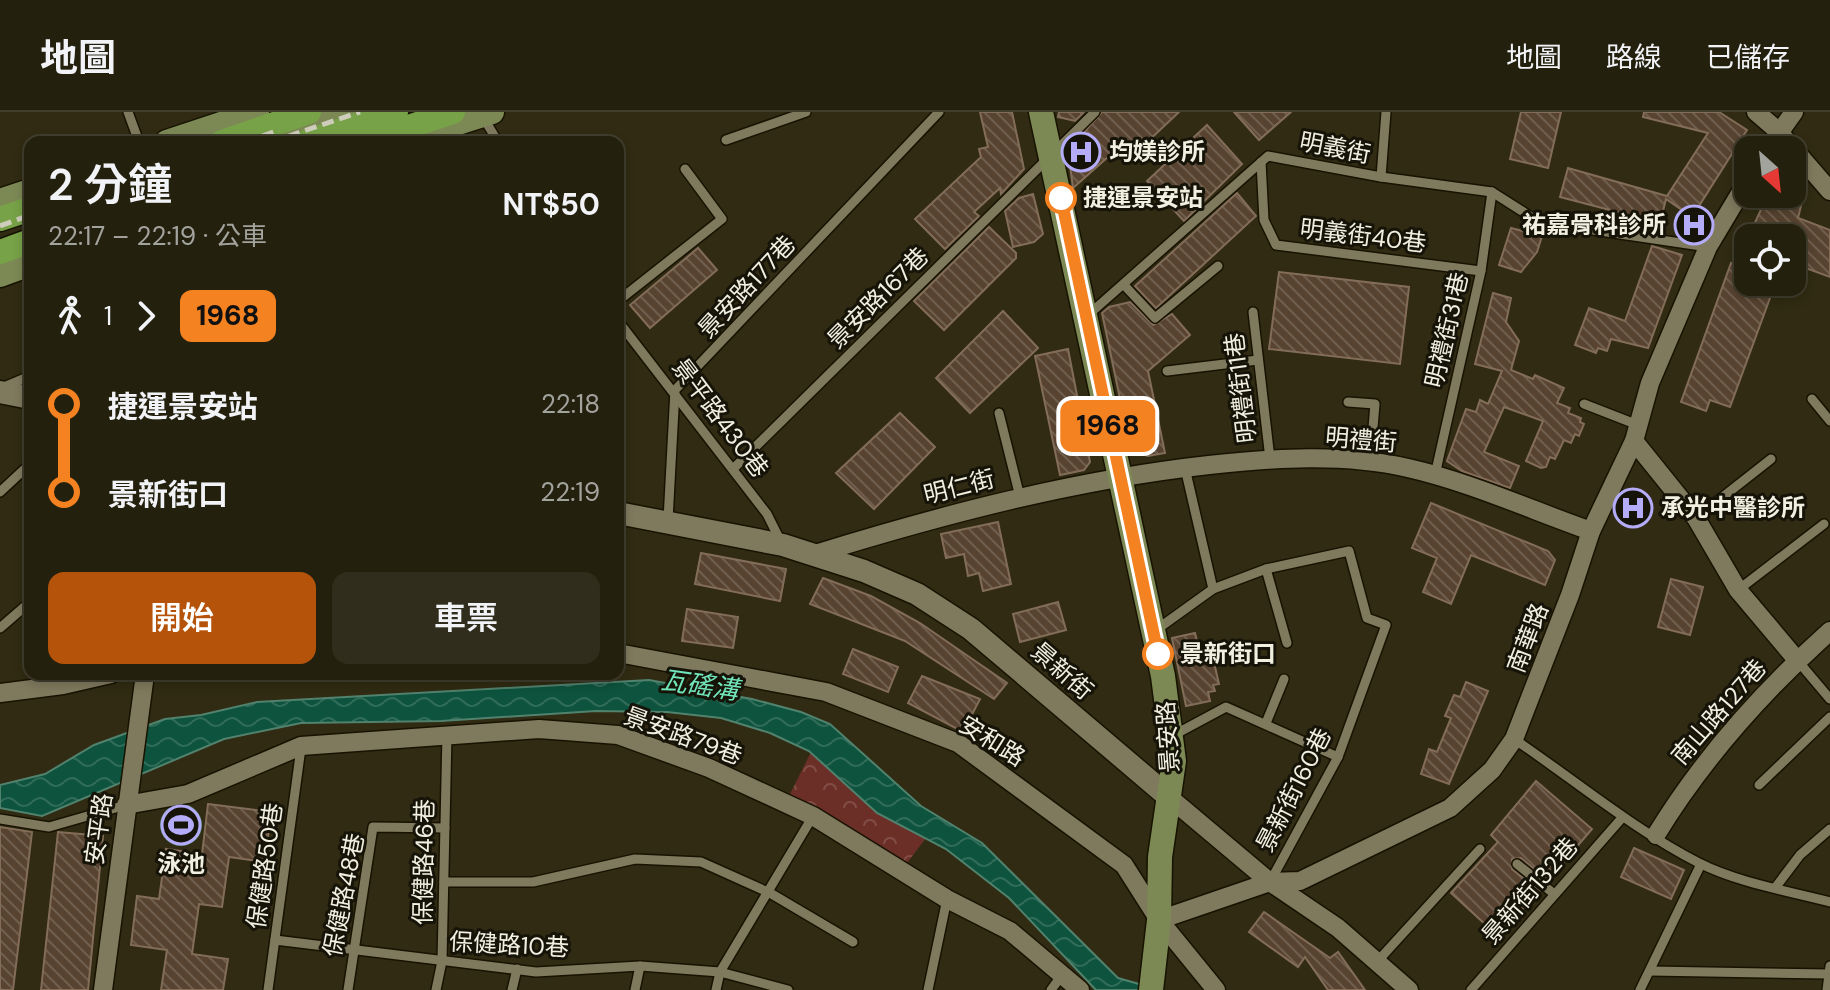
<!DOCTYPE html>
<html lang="zh-TW">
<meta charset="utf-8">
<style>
:root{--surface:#24200e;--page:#302d1c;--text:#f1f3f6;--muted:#a3a39e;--line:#413e2e;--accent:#b45309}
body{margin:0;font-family:"DM Sans","Noto Sans TC",sans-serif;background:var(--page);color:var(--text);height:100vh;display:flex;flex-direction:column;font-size:30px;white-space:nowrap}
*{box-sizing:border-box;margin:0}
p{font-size:26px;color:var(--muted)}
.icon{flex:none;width:44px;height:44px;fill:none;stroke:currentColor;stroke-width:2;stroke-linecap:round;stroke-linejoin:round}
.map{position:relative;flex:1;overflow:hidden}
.panel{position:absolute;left:24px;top:24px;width:600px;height:544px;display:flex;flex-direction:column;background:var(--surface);border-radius:16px;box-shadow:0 4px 12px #0003,0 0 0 2px var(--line)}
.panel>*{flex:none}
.badge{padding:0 16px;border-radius:12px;font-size:28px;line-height:52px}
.needle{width:52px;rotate:153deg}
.buttons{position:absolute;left:1734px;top:24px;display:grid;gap:16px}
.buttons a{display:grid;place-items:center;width:72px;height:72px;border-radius:16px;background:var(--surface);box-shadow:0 4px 12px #0003,0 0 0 2px var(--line);font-size:40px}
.map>.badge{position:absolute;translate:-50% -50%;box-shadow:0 0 0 4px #fff}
.legs{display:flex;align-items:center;gap:12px;height:88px;padding:0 24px;font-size:26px}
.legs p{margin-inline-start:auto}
.headline{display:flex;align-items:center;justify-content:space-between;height:136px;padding:0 24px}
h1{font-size:44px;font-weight:600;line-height:60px}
.cta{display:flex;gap:16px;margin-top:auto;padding:16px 24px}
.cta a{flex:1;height:92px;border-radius:16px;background:var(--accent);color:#fff;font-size:32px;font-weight:600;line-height:92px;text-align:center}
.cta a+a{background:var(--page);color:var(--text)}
ul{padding:0 24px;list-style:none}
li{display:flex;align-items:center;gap:28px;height:88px;font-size:30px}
li i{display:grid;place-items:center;width:12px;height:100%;margin:0 10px;background:currentColor}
li i::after{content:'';width:20px;height:20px;margin:-10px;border:6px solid;border-radius:50%;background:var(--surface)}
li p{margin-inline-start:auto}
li:first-child i{background:linear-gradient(#0000 50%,currentColor 0)}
li:last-child i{background:linear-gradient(currentColor 50%,#0000 0)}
header{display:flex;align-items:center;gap:48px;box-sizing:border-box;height:112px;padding:0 40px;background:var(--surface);border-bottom:2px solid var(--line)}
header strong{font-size:38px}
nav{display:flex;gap:44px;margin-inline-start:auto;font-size:28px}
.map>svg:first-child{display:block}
.park{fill:url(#park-crowns)}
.water{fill:url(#water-waves);stroke:#51826e;stroke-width:2}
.building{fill:url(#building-back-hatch);stroke:#836d59;stroke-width:2}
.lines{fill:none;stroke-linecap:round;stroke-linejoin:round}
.service-casing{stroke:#181300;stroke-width:12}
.minor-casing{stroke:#181300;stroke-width:21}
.tertiary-casing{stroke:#181300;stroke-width:25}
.secondary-casing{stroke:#181300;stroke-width:27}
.trunk-casing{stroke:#181300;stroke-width:27}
.service{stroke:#7f795e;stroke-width:9}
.minor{stroke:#7f795e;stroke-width:18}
.tertiary{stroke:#7f795e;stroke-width:22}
.secondary{stroke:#7c8955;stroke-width:24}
.trunk{stroke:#77a247;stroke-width:24}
.rail{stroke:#ceccbb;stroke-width:5;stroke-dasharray:12 6;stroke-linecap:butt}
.line-1-casing{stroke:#fff;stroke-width:18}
.line-1{stroke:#f58220;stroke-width:12}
.stop-1-dot{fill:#fff;stroke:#f58220;stroke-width:4}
.labels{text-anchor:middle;stroke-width:6;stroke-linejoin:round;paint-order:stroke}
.street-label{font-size:24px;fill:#f1efe0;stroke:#161409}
.poi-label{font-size:24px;font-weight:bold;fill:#f1efe0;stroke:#161409;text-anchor:start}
.stop-label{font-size:24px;font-weight:bold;fill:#f1efe0;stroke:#161409;text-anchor:start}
.water-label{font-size:26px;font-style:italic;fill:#71e6ba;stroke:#161409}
</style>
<header>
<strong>地圖</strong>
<nav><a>地圖</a><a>路線</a><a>已儲存</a></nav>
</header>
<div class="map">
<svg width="1830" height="878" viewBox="0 0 1830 878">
<defs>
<pattern id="park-crowns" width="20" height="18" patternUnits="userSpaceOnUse" patternTransform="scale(2)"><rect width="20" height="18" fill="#6b2f27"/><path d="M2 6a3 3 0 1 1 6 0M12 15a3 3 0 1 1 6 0" fill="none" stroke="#814d46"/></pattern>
<pattern id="water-waves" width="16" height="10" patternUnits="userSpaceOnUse" patternTransform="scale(2)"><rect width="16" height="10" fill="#0d533d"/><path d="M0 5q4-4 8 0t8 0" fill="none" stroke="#316c59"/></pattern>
<pattern id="building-back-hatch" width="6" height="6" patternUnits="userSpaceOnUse" patternTransform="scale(2)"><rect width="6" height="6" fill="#574330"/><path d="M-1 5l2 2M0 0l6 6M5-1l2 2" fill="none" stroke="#705e4e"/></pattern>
</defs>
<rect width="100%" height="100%" fill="#302b12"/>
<path class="park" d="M 812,638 L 928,723 L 905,754 L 789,684 Z"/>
<g class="water">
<path d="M 649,568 L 752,587 L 801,600 L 830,612 L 921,694 L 982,731 L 1118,866 L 1160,878 L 1096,878 L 1009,786 L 946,737 L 877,701 L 809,639 L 770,621 L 721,606 L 667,600 L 596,599 L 441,609 L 301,611 L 224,627 L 42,704 L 0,696 L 0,673 L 45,662 L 94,633 L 165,607 L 201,603 L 257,590 Z"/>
<circle cx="181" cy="713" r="20"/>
</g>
<g class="building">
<path d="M 980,0 L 1012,0 L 1024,57 L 1001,82 L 1000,76 L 974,100 L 979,104 L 945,137 L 915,107 L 981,45 L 979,37 L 988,35 Z"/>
<path d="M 1059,0 L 1084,0 L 1075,9 L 1058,5 Z"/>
<path d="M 1102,0 L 1179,0 L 1127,49 L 1117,37 L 1073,76 L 1068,38 Z"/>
<path d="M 1234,0 L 1291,0 L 1259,28 Z"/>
<path d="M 1521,0 L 1561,0 L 1548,56 L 1510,47 Z"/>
<path d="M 1644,0 L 1719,0 L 1747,18 L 1692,105 L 1666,87 L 1660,111 L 1560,85 L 1568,56 L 1667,84 L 1708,21 L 1643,5 Z"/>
<path d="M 1207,13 L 1242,52 L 1184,109 L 1147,69 Z"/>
<path d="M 1237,81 L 1256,104 L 1156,196 L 1135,174 Z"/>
<path d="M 1033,82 L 1043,122 L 1034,130 L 1013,135 L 1005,99 L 1019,86 Z"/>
<path d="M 1768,82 L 1804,82 L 1798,106 L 1830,118 L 1830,165 L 1792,151 L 1792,123 L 1791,126 L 1748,126 Z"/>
<path d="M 989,115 L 1016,141 L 1016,146 L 944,218 L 914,189 Z"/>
<path d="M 1511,116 L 1542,124 L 1537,140 L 1521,160 L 1499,153 Z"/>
<path d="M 1747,123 L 1748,170 L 1774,175 L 1730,295 L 1710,288 L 1706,299 L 1681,290 L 1731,151 L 1735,153 Z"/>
<path d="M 1652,134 L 1682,143 L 1648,236 L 1611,227 L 1607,239 L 1598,236 L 1596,241 L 1575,233 L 1589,196 L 1625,209 Z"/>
<path d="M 698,136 L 717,158 L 650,216 L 630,193 Z"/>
<path d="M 1279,160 L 1409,175 L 1400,252 L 1269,237 Z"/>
<path d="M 1493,181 L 1511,186 L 1506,210 L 1519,229 L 1511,258 L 1533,267 L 1535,263 L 1564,276 L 1557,291 L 1570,296 L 1568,301 L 1581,306 L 1580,310 L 1584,312 L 1579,324 L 1575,322 L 1571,331 L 1564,328 L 1555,347 L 1550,345 L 1546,355 L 1541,356 L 1526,349 L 1543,309 L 1504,295 L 1484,340 L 1519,354 L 1510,376 L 1462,359 L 1447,349 L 1466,297 L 1476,300 L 1480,288 L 1488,292 L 1502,259 L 1475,252 Z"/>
<path d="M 1130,190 L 1153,213 L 1172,202 L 1190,223 L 1148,259 L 1165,341 L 1148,344 L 1134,340 L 1130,334 L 1102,201 L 1109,195 Z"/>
<path d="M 1003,199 L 1038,236 L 970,301 L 936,266 Z"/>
<path d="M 1068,237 L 1090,350 L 1084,358 L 1060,363 L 1035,244 Z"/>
<path d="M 900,301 L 935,335 L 874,397 L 836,361 Z"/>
<path d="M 1431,391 L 1548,439 L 1555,448 L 1545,473 L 1471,443 L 1451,492 L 1423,480 L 1437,446 L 1412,436 Z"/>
<path d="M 998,410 L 1011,472 L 983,479 L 979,461 L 968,464 L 964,442 L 946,446 L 941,422 Z"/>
<path d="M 701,441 L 786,457 L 780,489 L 695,472 Z"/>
<path d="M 823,466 L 871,484 L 920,511 L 1007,571 L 994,587 L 905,529 L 810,492 Z"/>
<path d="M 1671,467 L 1703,475 L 1690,523 L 1658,515 Z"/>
<path d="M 1058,490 L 1066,518 L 1020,530 L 1013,502 Z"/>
<path d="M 687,497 L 738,505 L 733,536 L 682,529 Z"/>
<path d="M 1195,521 L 1198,533 L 1205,532 L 1207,543 L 1212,542 L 1219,572 L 1213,573 L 1215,579 L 1208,580 L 1210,589 L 1186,594 L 1172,526 Z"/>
<path d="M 853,537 L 898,555 L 888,580 L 843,562 Z"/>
<path d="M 922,564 L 980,587 L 963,620 L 908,591 Z"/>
<path d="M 1466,570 L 1488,579 L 1449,672 L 1421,662 L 1429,637 L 1437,640 L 1451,606 L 1445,604 L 1454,583 L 1460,585 Z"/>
<path d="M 1536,669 L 1592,717 L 1548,768 L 1521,746 L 1512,747 L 1512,757 L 1539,779 L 1498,824 L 1451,781 L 1498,730 L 1491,723 Z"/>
<path d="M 208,692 L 271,700 L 265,750 L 229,745 L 222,795 L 199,792 L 192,842 L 228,847 L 223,878 L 161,878 L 167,838 L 131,833 L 137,784 L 159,787 L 166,737 L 202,742 Z"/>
<path d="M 0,715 L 32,720 L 13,878 L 0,878 Z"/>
<path d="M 58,720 L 103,724 L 88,878 L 41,878 Z"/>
<path d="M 1634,736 L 1684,758 L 1671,787 L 1621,765 Z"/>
<path d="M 1264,800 L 1330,846 L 1338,840 L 1365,878 L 1328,878 L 1305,845 L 1298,855 L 1249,820 Z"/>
</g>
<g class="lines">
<g class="service-casing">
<g id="service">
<path d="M 128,0 L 139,30"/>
<path d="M 483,5 L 498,30"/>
<path d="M 726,28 L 806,0"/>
<path d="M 1261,50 L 1264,108 L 1276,133 L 1481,159"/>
<path d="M 1381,65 L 1386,0"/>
<path d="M 1124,173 L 1155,206 L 1218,154"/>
<path d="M 618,189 L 722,107 L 685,57"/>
<path d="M 1253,200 L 1270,347"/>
<path d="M 1087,204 L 1268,44 L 1381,65 L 1492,80 L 1539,110 L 1708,135"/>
<path d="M 618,209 L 767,402 L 781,430"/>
<path d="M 1167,259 L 1258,248"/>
<path d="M 4,275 L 30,264"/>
<path d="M 1812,287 L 1830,309"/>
<path d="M 1348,290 L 1375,292 L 1370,351"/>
<path d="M 1584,292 L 1638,313"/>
<path d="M 999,301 L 1020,385"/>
<path d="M 1185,356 L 1213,477"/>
<path d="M 733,357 L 1095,0"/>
<path d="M 1435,363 L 1481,159 L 1492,80"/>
<path d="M 0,380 L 30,352"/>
<path d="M 1696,406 L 1771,347"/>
<path d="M 668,408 L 675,278 L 939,0"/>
<path d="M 1266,457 L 1287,531"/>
<path d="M 1738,478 L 1824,412"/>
<path d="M 0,516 L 30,490"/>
<path d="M 1156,518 L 1213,477 L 1266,457 L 1349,439 L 1367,506 L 1386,513 L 1338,645 L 1270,770"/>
<path d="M 1797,548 L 1830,587"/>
<path d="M 1266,611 L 1284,567"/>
<path d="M 1172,624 L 1226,595 L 1338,645"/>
<path d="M 1514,627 C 1576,669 1633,717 1699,751 C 1739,771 1788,779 1830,790"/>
<path d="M 1759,673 L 1830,605"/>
<path d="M 0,707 L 49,715 L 126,693"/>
<path d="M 1517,752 L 1553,781"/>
<path d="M 444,770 L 533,770 L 635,747 L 701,750 L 770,781 L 853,830"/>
<path d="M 1775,776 L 1800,743 L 1830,717"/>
<path d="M 275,828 L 536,860 L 640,854 L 720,860 L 788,878"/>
<path d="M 1375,852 L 1480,737"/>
<path d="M 1650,859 L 1829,862"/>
<path d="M 268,878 L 301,636"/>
<path d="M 348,878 L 373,715 L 445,716"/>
<path d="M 436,878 L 442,849 L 447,622"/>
<path d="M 512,878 L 517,857"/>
<path d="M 635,878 L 640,854"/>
<path d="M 716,878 L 720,860 L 813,704"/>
<path d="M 928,878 L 947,787"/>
<path d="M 1051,878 L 1062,863"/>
<path d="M 1471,878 L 1621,707"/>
<path d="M 1640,878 L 1701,752"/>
<path d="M 1827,878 L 1830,854"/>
</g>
</g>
<g class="minor-casing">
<g id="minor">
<path d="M 1756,0 L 1778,19 L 1830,79"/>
<path d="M 1767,38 L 1794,0"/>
<path d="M 1634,329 L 1696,406 L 1738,478 L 1797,548"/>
<path d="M 815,442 C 945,402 1074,368 1209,353 C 1274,346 1344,341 1408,356 C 1470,370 1531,398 1591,419"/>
<path d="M 618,541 L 826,580 L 958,631 L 1124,753 L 1159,808 L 1216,878"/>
<path d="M 0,581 L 63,573 L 111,562"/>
<path d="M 1170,686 L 1270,770 L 1338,816 L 1409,878"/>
<path d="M 126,693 L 188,682 L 301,634 L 539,617 L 618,623 L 709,656 L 813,704 L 947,787 L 1010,819 L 1080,878"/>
<path d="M 1656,723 C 1703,646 1762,580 1830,519"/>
<path d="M 1159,808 L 1270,770 L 1300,769 L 1450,696 L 1492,658 L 1514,627 L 1570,483 L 1591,419 L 1634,329 L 1650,271 L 1708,135 L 1748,68"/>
<path d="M 103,878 L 145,562"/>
</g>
</g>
<g class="tertiary-casing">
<g id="tertiary">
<path d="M 0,280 L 30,286"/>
<path d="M 618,401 L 783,433 L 864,459 L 917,482 L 971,517 L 1170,686"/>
</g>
</g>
<g class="secondary-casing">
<g id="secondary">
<path d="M 1041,0 L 1163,564 L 1174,649 L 1160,745 L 1159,808 L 1151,878"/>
<path d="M 417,24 L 492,0"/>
<path d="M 167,30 L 257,0"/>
<path d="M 262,30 L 352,0"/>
<path d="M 0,89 L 30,79"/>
<path d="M 0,163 L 30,152"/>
</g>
</g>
<g class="trunk-casing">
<g id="trunk">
<path d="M 222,30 L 309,0"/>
<path d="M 306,30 L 396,0"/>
<path d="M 364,30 L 453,0"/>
<path d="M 0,107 L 30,97"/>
<path d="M 0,140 L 30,129"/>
</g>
</g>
<use href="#service" class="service"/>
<use href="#minor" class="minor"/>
<use href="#tertiary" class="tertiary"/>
<use href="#secondary" class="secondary"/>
<use href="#trunk" class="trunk"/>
<g class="rail">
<path d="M 245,30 L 279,18"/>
<path d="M 271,30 L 360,0"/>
<path d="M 0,114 L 30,103"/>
</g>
</g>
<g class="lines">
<g class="line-1-casing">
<path id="line-1" d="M 1061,86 L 1158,542"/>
</g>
<use href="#line-1" class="line-1"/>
</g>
<defs>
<g id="hospital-ring" transform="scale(2)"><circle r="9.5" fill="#161409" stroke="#b4acf9" stroke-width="1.5"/><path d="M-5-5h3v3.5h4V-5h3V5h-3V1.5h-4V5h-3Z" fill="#b4acf9"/></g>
<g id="stadium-ring" transform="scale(2)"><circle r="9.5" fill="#161409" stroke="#b4acf9" stroke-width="1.5"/><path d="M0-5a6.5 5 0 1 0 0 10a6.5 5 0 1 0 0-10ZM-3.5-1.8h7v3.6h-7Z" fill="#b4acf9"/></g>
</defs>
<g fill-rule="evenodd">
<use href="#hospital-ring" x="1081" y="40"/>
<use href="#hospital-ring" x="1694" y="113"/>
<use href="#hospital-ring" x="1633" y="396"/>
<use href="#stadium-ring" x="181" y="713"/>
</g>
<g class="stop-1-dot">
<circle cx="1061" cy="86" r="14"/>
<circle cx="1158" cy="542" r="14"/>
</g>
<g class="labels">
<g class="street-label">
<text transform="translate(1335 36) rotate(11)" y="8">明義街</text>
<text transform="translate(1363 124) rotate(7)" y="8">明義街40巷</text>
<text transform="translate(747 175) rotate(-47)" y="8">景安路177巷</text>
<text transform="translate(878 186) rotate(-45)" y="8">景安路167巷</text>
<text transform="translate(1447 218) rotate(-77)" y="8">明禮街31巷</text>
<text transform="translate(1241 276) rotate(-97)" y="8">明禮街11巷</text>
<text transform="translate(720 306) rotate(53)" y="8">景平路430巷</text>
<text transform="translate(1361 328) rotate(5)" y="8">明禮街</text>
<text transform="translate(959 375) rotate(-14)" y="8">明仁街</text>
<text transform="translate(1528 526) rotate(-69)" y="8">南華路</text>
<text transform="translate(1062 559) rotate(41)" y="8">景新街</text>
<text transform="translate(1719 600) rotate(-49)" y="8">南山路127巷</text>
<text transform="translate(683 624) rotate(20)" y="8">景安路79巷</text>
<text transform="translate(1168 625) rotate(-94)" y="8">景安路</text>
<text transform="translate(992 629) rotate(32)" y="8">安和路</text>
<text transform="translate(1294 678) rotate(-63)" y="8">景新街160巷</text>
<text transform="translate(99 717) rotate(-82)" y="8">安平路</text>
<text transform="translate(424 750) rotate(-89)" y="8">保健路46巷</text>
<text transform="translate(265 754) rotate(-82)" y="8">保健路50巷</text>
<text transform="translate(1530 779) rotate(-49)" y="8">景新街132巷</text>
<text transform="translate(344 783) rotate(-79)" y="8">保健路48巷</text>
<text transform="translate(509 833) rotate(3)" y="8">保健路10巷</text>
</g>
<g class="poi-label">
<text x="1109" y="48">均媄診所</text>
<text x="1666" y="121" text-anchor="end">祐嘉骨科診所</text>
<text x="1661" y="404">承光中醫診所</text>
<text x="181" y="760" text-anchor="middle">泳池</text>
</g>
<g class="stop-label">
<text x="1083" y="94">捷運景安站</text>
<text x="1180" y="550">景新街口</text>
</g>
<g class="water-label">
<text transform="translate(700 573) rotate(8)" y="9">瓦磘溝</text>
</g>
</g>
</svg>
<div class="buttons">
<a><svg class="needle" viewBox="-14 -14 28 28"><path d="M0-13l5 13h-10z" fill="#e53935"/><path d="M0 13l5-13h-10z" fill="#a3a39e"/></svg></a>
<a><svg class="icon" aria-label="locate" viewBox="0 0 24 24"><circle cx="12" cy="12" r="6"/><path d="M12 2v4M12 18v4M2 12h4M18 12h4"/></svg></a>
</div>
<b class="badge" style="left:1108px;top:314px;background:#f58220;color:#111">1968</b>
<section class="panel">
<div class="headline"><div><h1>2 分鐘</h1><p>22:17 – 22:19 · 公車</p></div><b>NT$50</b></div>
<div class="legs"><svg class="icon" aria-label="walk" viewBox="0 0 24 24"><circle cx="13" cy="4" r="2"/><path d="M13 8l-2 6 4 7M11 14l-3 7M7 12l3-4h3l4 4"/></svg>1<svg class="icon" aria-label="forward" viewBox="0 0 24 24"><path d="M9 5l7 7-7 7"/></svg><b class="badge" style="background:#f58220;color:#111">1968</b></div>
<ul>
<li><i style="color:#f58220"></i><b>捷運景安站</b><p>22:18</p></li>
<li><i style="color:#f58220"></i><b>景新街口</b><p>22:19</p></li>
</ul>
<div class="cta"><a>開始</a><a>車票</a></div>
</section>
</div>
